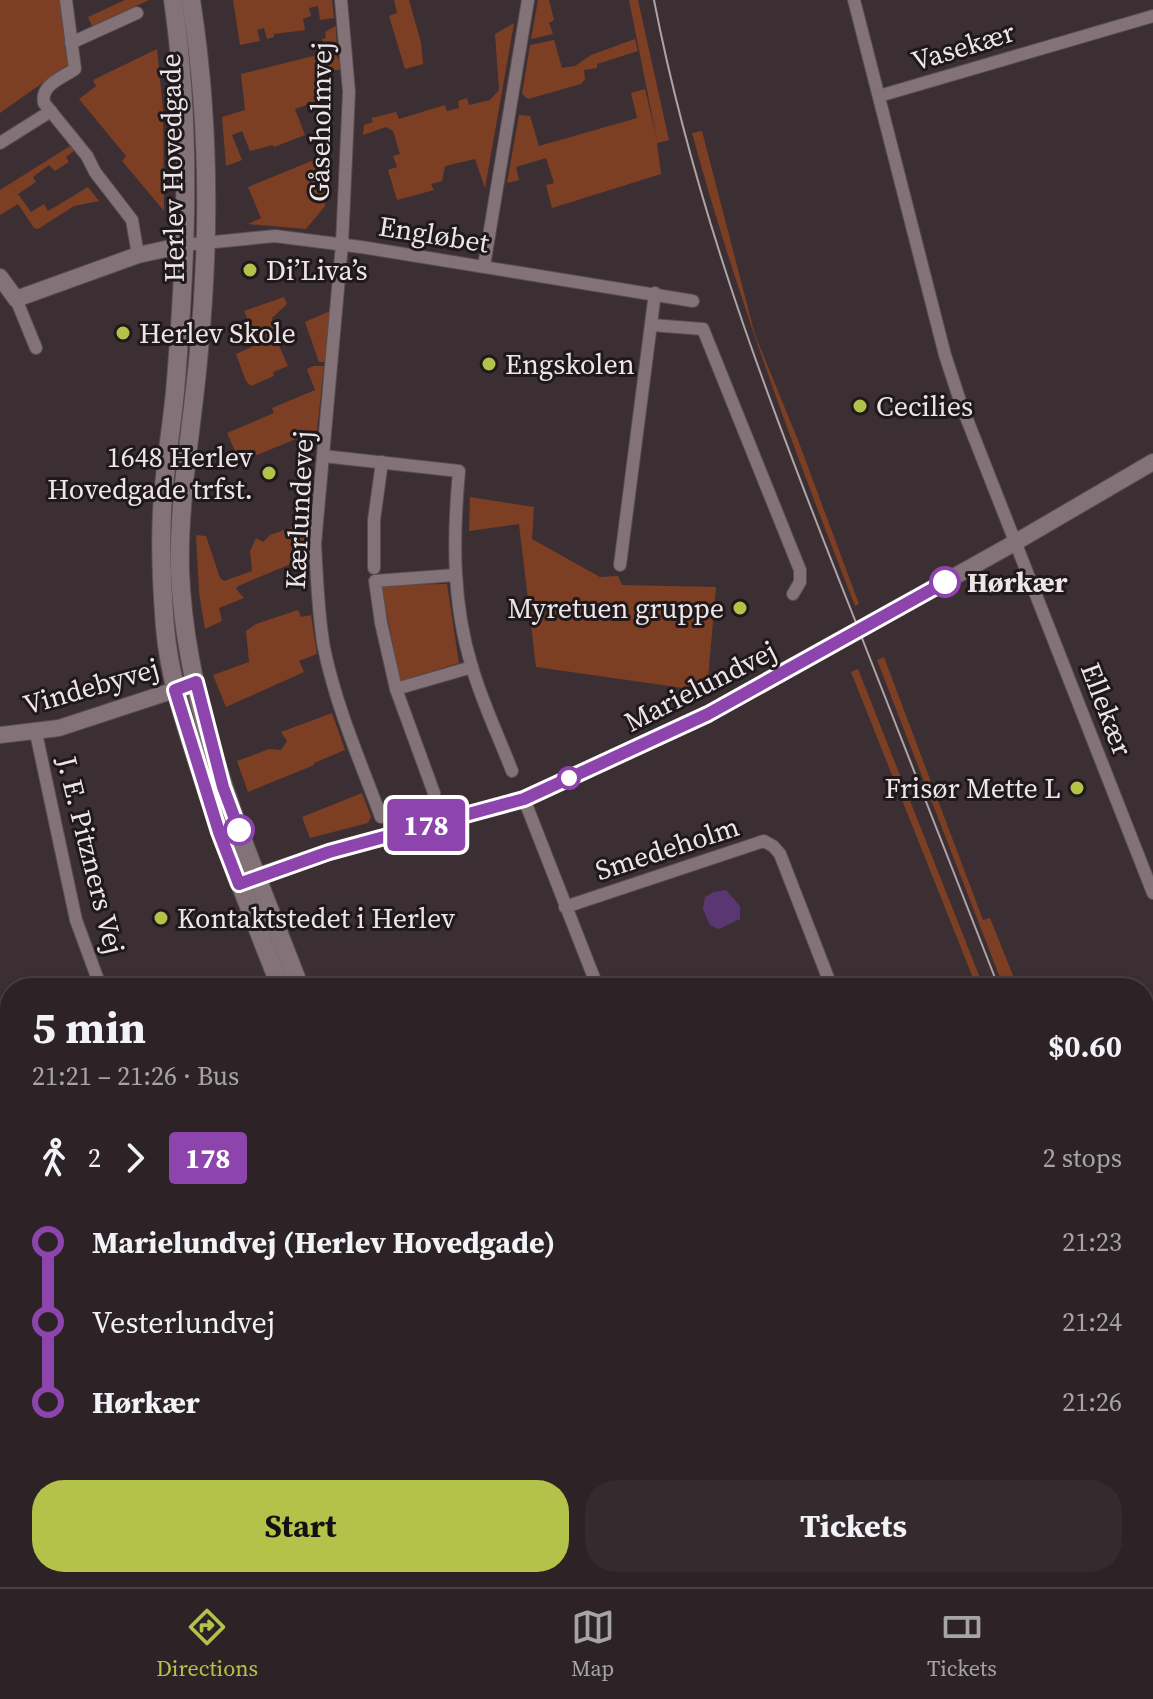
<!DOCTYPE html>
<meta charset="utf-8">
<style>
:root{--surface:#2d2326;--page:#352b2e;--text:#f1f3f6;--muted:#a7a4a7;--line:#484043;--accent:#b4c24a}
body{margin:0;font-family:"Source Serif 4",serif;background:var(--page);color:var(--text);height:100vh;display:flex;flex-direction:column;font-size:30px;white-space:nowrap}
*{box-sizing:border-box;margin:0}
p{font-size:26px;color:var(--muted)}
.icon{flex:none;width:44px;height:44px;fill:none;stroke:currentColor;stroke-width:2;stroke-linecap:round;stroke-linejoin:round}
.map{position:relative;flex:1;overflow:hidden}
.panel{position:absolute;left:0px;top:978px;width:1154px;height:610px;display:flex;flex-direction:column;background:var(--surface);border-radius:32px 32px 0 0;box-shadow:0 2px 6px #0004,0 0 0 2px var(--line)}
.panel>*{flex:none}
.badge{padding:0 16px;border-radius:6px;font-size:28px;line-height:52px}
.map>.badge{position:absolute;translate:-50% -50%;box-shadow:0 0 0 4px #fff}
.legs{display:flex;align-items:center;gap:12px;height:88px;padding:0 32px;font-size:26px}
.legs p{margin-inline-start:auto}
.headline{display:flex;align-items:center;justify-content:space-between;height:136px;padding:0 32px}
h1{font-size:44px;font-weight:700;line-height:60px}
.primary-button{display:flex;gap:16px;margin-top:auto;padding:16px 32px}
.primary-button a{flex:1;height:92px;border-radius:32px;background:var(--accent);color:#111;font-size:32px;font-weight:700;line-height:92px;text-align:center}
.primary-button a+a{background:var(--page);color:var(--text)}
ul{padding:0 32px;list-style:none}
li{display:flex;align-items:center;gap:28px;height:80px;font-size:30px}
li i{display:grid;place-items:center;width:12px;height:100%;margin:0 10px;background:currentColor}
li i::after{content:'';width:20px;height:20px;margin:-10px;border:6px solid;border-radius:50%;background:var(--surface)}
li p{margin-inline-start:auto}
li:first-child i{background:linear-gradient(#0000 50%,currentColor 0)}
li:last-child i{background:linear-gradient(currentColor 50%,#0000 0)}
.tabs{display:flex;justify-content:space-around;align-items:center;height:112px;border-top:2px solid var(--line);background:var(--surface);font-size:22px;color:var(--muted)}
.tabs a{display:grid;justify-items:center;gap:4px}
.tabs .active{color:var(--accent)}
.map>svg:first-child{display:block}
.green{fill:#7c3f23}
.water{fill:#5a3772}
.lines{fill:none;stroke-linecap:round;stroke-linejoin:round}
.stream{stroke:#5a3772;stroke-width:3}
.minor-casing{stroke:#584d50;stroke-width:14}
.tertiary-casing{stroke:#584d50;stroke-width:18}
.secondary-casing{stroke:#584d50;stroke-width:20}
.minor{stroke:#837378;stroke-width:12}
.tertiary{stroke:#837378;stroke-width:16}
.secondary{stroke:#837378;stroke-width:18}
.tram{stroke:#aea3a6;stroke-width:2}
.line-1-casing{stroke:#fff;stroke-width:18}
.line-1{stroke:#8e44ad;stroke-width:12}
.poi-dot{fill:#b4c24a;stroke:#1f191b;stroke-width:3}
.stop-1-dot{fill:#fff;stroke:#8e44ad;stroke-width:4}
.labels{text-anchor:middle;stroke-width:6;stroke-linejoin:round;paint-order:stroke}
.street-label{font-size:28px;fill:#eee5e7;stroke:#1f191b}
.poi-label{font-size:28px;fill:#eee5e7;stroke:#1f191b;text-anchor:start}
.stop-label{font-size:28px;font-weight:bold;fill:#eee5e7;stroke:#1f191b;text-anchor:start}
</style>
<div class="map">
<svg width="1153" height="1587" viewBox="0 0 1153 1587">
<rect width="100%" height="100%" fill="#3c2f33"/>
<g class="green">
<path d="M 0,0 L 60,0 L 69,64 L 0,113 Z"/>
<path d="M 125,0 L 149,0 L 92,26 L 88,17 Z"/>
<path d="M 233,0 L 332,0 L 334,18 L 320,20 L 318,6 L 309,8 L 311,16 L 303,19 L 305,30 L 274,34 L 274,37 L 267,39 L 264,28 L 257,30 L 260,41 L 240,45 Z"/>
<path d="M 394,0 L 409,0 L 421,43 L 423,64 L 405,69 L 389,16 L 397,13 Z"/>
<path d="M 538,0 L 549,0 L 554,20 L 549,23 L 553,34 L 531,39 Z"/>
<path d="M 629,0 L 638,0 L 669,140 L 657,143 L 661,174 L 552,208 L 546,185 L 554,183 L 546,158 L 516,167 L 519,180 L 507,183 L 519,115 L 530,116 L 539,146 L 637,118 L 631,93 L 645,89 L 657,140 Z"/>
<path d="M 514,23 L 485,188 L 475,159 L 445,166 L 442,181 L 431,184 L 434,190 L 397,200 L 388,170 L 397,167 L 393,156 L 400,154 L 393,131 L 386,127 L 363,135 L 364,125 L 373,122 L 371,118 L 396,112 L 399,119 L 445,105 L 447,111 L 459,108 L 458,101 L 467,98 L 469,105 L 490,100 L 499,90 L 495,34 Z"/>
<path d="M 336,26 L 337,58 L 341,60 L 341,70 L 329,70 L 329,108 L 325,98 L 295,109 L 305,135 L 274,147 L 273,145 L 250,151 L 242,131 L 232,135 L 242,160 L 226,166 L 222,117 L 245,110 L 241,74 L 325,53 L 322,39 L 326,38 L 325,32 Z"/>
<path d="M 635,39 L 638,51 L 597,64 L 597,68 L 584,70 L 585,79 L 581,84 L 528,99 L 522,94 L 530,45 L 554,40 L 562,68 L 575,66 L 591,55 Z"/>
<path d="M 157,49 L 163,109 L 164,211 L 122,161 L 126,156 L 79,99 L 96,86 L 93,80 Z"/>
<path d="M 329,125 L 325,206 L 306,229 L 248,224 L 261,218 L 248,187 L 319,158 L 317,149 L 323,146 L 320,139 L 328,135 L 325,128 Z"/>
<path d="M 702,131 L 755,335 L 798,440 L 859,604 L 855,606 C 794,450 736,295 692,133 Z"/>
<path d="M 70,146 L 75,150 L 66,157 L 69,162 L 55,171 L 49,165 L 33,177 L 36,182 L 18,194 L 31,212 L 44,204 L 48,211 L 88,187 L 99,201 L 74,206 L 38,229 L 34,228 L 18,204 L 0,215 L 0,190 Z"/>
<path d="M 284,297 L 287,304 L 272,318 L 280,338 L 276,339 L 288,366 L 273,372 L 274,376 L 251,386 L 246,381 L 236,354 L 258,344 L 244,311 Z"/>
<path d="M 330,311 L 325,362 L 319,362 L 305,322 Z"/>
<path d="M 314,366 L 324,366 L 315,448 L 308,446 L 303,436 L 240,462 L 227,433 L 274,413 L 272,408 L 315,390 L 307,369 Z"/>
<path d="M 470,497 L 534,507 L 532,539 L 600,577 L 618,576 L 622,585 L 716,587 L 708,679 L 690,689 L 536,667 L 519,524 L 469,531 Z"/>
<path d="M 307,522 L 305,558 L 238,586 L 236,589 L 244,598 L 219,608 L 222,621 L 205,629 L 199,592 L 196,535 L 206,536 L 220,578 L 224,581 L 252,571 L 250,551 L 256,538 L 263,542 L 270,535 Z"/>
<path d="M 447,584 L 459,663 L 400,681 L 381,585 Z"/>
<path d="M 298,610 L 301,617 L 311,615 L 317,654 L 299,661 L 304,672 L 226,707 L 213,675 L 249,662 L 246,631 L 256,624 Z"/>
<path d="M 884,657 L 983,920 L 990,918 L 1018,988 L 1004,988 L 877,660 Z"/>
<path d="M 858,669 L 984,988 L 977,988 L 851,672 Z"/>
<path d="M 332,713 L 345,750 L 314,763 L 314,765 L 248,792 L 237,761 L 269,749 L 281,750 L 287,741 L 281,732 Z"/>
<path d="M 362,793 L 371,817 L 368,823 L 310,838 L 302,817 Z"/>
<path d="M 1144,1283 L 1153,1303 L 1153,1359 L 1144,1337 Z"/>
<path d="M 1057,1578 L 1097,1578 L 1084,1587 L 1036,1587 Z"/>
</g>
<path class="water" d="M 726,890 L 740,906 L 740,919 L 719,929 L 710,925 L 703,909 L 705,897 L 714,892 Z"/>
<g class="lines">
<g class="stream">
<path d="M 1144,1501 L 1153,1497"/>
<path d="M 1049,1587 L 1076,1578"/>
</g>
<g class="minor-casing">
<g id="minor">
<path d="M 66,0 L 75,69 C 62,78 40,85 44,103 L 87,156 L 95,172 L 132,220 L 138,255"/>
<path d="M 341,0 L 349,92 L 342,244 L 315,544 C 317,579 318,614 324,648 C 336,706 360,761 381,817"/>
<path d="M 854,0 L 945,355 L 961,404 L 1153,893"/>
<path d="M 71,43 L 137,13"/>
<path d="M 879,96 L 1153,16"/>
<path d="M 0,143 L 51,111"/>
<path d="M 184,245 L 275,236 L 361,247 L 693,301"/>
<path d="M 484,266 L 528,0"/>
<path d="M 16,299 L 36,348"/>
<path d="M 651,325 L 703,329 L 800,570 L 800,582 L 793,594"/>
<path d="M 323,456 L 459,471 C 453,537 452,603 472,667 C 482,702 499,737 512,771"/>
<path d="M 620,565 L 655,293"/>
<path d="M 374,568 L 374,520 L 382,462"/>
<path d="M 396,689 L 472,667"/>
<path d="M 36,733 L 76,920 L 101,988"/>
<path d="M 434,793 L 396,689 L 381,623 L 375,581 L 455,575"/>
<path d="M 524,799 L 598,988"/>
<path d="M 565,907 L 764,841 L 773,846 L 780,854 L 832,988"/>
<path d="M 0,1166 L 10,1165"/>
<path d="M 314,1578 L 317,1587"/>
<path d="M 828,1578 L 832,1587"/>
<path d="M 130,1587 L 175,1578"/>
<path d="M 619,1587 L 644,1578"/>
</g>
</g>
<g class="tertiary-casing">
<g id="tertiary">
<path d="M 0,277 L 16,299 L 138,255 L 184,245"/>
<path d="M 0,735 L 59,728 L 175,690"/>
<path d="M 244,881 L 329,852 L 524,799 L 708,714 L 1016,542 L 1153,462"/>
</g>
</g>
<g class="secondary-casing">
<g id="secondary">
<path d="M 173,0 C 192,130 186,262 175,392 C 171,432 164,472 162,512 C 160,550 162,589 165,627 C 169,675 184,721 199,767 C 223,842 252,915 281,988"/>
<path d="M 191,0 C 209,114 210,234 199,350 C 193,424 178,497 180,572 C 186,718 249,854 300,988"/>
<path d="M 486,1578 L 489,1587"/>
<path d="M 506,1578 L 510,1587"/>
</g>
</g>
<use href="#minor" class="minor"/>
<use href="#tertiary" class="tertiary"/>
<use href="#secondary" class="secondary"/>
<g class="tram">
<path d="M 654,0 C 695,211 772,411 851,610 C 900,736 949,862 999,988"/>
<path d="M 1144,1358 L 1153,1381"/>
<path d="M 1144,1377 L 1153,1400"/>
</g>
</g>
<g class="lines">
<g class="line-1-casing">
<path id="line-1" d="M 239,830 L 223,787 L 196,682 L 175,690 L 219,832 L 239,884 L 329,852 L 524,799 L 708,714 L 945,582"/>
</g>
<use href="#line-1" class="line-1"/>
</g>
<g class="poi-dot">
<circle cx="250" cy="270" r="8"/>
<circle cx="123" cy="333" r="8"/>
<circle cx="489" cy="364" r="8"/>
<circle cx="860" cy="406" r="8"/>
<circle cx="269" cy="473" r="8"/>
<circle cx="740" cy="608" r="8"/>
<circle cx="1077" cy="788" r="8"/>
<circle cx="161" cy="918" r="8"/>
</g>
<g class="stop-1-dot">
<circle cx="945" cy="582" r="14"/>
<circle cx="569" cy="778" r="10"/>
<circle cx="239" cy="830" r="14"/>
</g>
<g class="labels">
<g class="street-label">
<text transform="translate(963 46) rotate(-17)" y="10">Vasekær</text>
<text transform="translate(320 122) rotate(-89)" y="10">Gåseholmvej</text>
<text transform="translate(172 168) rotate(-91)" y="10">Herlev Hovedgade</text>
<text transform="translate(434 234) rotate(9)" y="10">Engløbet</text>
<text transform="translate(299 510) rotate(-87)" y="10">Kærlundevej</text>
<text transform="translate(91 686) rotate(-16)" y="10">Vindebyvej</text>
<text transform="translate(700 686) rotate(-27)" y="10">Marielundvej</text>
<text transform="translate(1107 709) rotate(69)" y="10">Ellekær</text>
<text transform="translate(667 848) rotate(-18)" y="10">Smedeholm</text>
<text transform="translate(91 855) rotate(76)" y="10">J. E. Pitzners Vej</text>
</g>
<g class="poi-label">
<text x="266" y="280">Di’Liva’s</text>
<text x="139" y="343">Herlev Skole</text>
<text x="505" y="374">Engskolen</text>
<text x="876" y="416">Cecilies</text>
<text x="253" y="467" text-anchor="end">1648 Herlev<tspan x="253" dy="32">Hovedgade trfst.</tspan></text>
<text x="724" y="618" text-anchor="end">Myretuen gruppe</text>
<text x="1061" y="798" text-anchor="end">Frisør Mette L</text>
<text x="177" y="928">Kontaktstedet i Herlev</text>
</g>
<g class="stop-label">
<text x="967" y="592">Hørkær</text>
</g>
</g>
</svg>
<b class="badge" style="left:426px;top:825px;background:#8e44ad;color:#fff">178</b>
<section class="panel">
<div class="headline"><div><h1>5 min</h1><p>21:21 – 21:26 · Bus</p></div><b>$0.60</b></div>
<div class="legs"><svg class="icon" aria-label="walk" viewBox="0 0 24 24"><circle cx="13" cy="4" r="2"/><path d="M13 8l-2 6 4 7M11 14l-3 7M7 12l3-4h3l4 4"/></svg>2<svg class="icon" aria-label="forward" viewBox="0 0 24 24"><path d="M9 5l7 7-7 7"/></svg><b class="badge" style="background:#8e44ad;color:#fff">178</b><p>2 stops</p></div>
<ul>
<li><i style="color:#8e44ad"></i><b>Marielundvej (Herlev Hovedgade)</b><p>21:23</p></li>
<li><i style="color:#8e44ad"></i><span>Vesterlundvej</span><p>21:24</p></li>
<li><i style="color:#8e44ad"></i><b>Hørkær</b><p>21:26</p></li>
</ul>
<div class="primary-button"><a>Start</a><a>Tickets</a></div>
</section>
</div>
<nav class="tabs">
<a class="active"><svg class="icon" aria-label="directions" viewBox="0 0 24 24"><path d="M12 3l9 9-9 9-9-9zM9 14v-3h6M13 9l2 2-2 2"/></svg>Directions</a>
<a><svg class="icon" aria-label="map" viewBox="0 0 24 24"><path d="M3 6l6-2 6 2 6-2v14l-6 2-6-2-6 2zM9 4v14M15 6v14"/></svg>Map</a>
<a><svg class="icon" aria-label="tickets" viewBox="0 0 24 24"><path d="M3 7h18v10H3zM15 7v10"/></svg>Tickets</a>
</nav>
